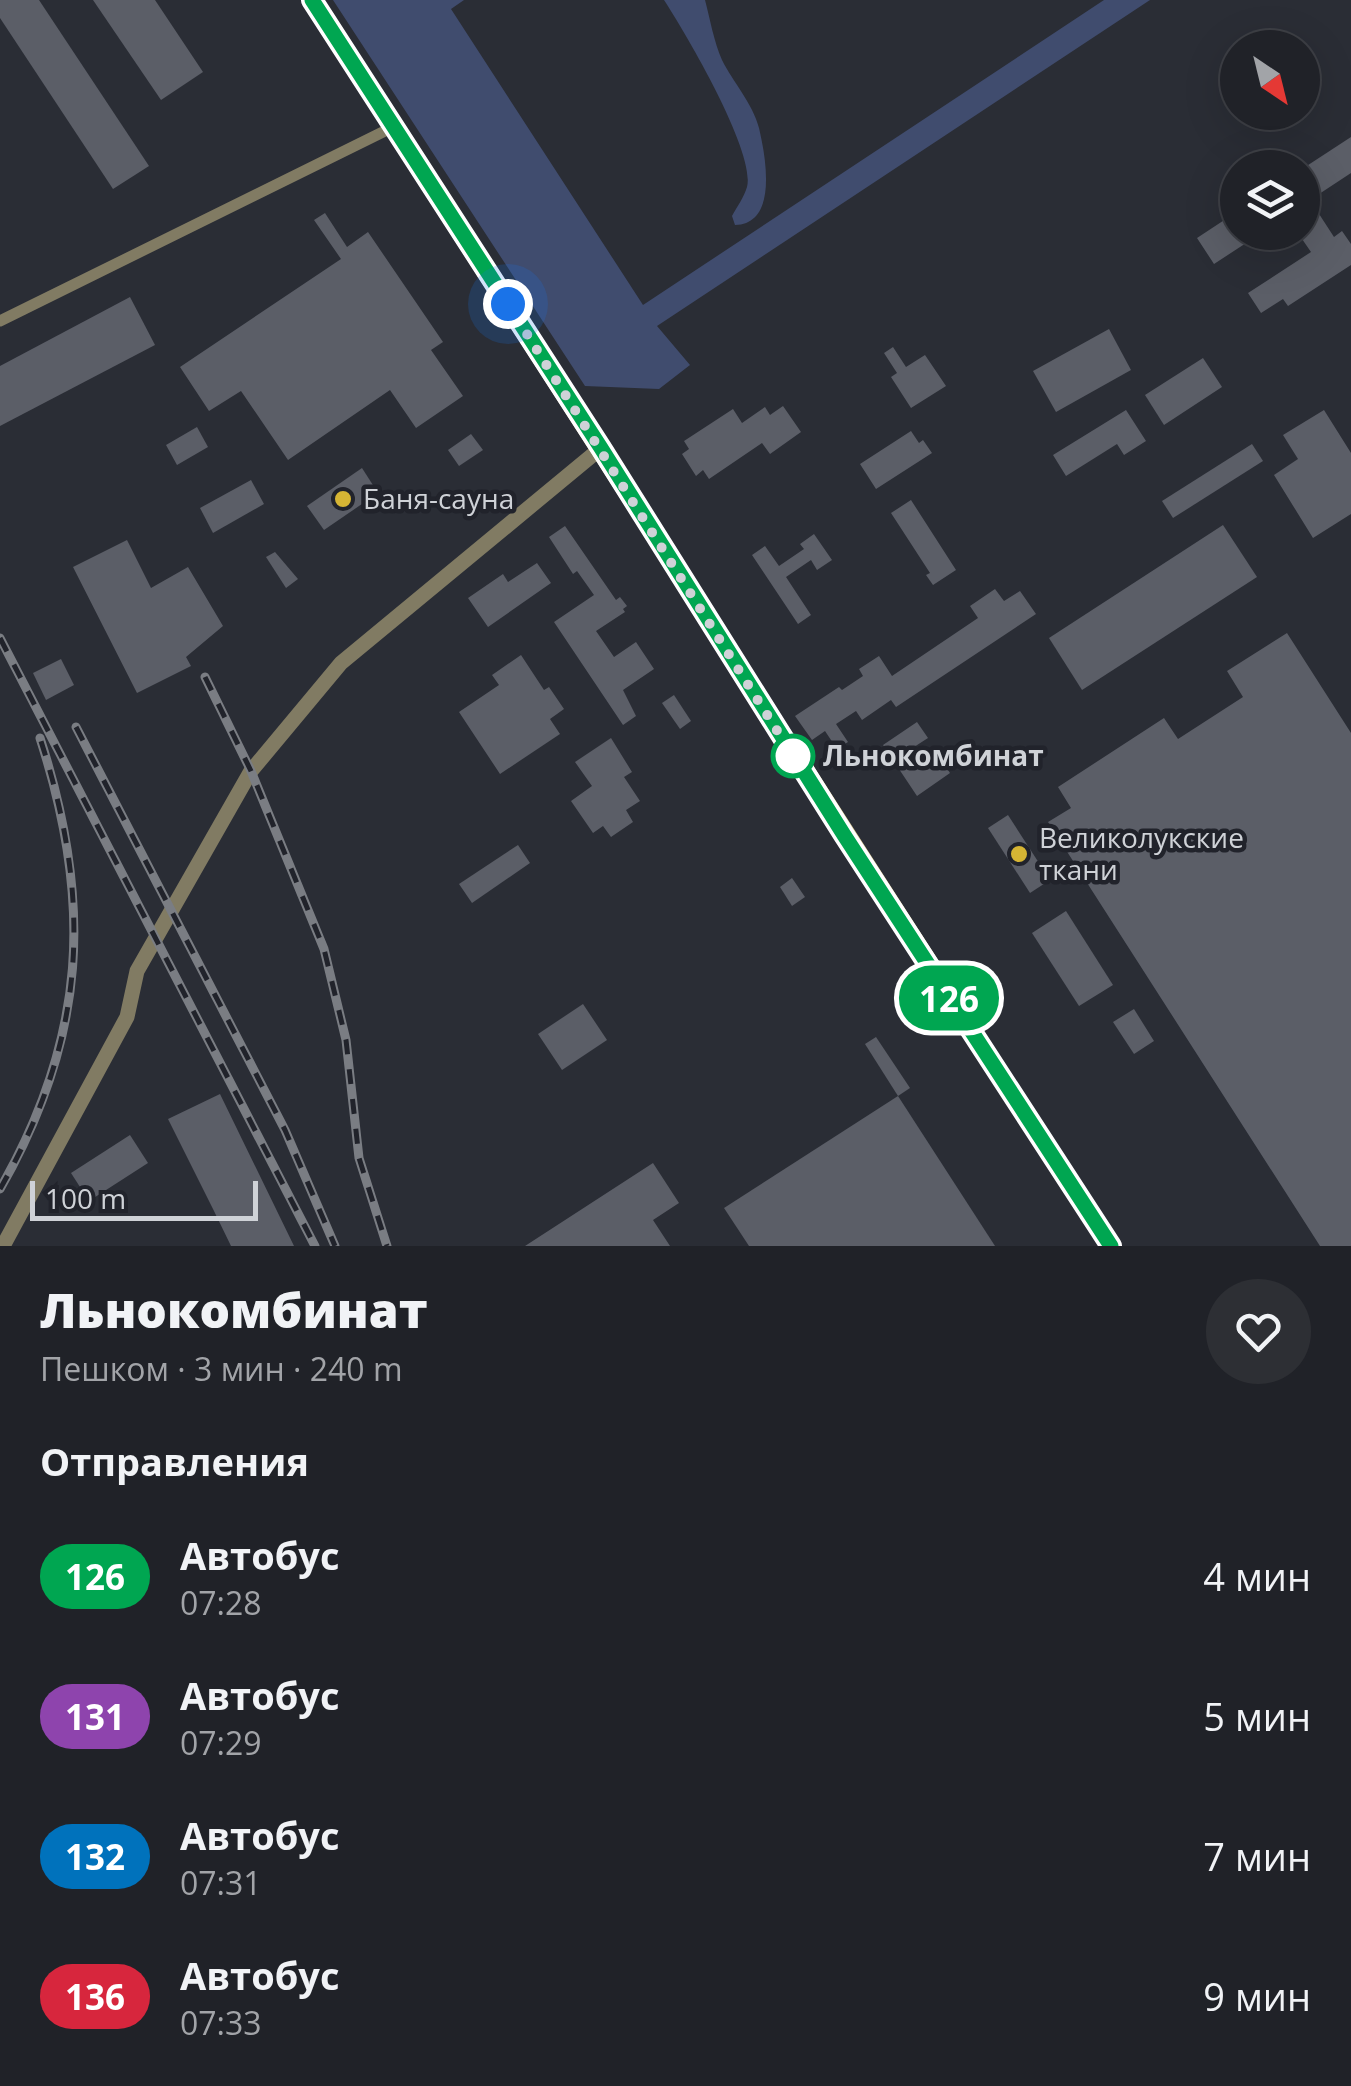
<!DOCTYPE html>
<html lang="ru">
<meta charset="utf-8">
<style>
:root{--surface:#202228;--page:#2d2f34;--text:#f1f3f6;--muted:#a2a4a8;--line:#3d3f45}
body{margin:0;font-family:"Open Sans",sans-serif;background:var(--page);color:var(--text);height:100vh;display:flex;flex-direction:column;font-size:38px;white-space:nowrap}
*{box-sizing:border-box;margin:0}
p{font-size:32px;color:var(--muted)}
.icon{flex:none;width:55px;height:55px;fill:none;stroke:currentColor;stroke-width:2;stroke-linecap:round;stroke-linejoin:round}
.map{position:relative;height:1246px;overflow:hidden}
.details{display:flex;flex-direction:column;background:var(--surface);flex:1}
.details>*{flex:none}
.badge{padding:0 20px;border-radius:32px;font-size:35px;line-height:65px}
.needle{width:65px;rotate:145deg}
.buttons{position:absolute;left:1220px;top:30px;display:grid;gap:20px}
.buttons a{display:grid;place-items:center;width:100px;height:100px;border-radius:50%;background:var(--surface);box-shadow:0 10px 40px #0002,0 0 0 2px var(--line);font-size:50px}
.scale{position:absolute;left:30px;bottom:25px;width:228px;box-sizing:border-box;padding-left:10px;border:5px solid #cfd2d7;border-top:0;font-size:28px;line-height:35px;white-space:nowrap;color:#cfd2d7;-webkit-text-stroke:8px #21232b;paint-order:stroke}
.you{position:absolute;width:50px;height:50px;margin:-25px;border:8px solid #fff;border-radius:50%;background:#1a73e8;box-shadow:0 0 0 15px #1a73e833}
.map>.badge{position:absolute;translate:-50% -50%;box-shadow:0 0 0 5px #fff}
h2{padding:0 40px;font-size:38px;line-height:90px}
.round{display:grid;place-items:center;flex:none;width:105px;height:105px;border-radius:52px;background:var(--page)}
.headline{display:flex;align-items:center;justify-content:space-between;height:170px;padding:0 40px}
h1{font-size:48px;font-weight:800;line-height:75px}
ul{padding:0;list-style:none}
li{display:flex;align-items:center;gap:30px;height:140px;padding:0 40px}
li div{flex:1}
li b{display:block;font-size:38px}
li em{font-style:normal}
li .badge{min-width:110px;font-weight:700;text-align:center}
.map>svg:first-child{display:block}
.green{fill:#404c6e}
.building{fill:#5b5e67}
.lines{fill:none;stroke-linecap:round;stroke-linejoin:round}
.minor{stroke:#817b63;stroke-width:11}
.tertiary{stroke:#817b63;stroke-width:15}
.primary{stroke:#d6c895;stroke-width:18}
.rail-casing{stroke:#7a7d83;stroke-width:9}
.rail{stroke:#21232b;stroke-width:5;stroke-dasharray:15;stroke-linecap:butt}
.line-casing{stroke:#fff;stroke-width:22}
.line{stroke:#00a651;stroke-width:15}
.walk{stroke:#cfd2d7;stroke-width:10;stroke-dasharray:0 18}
.poi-dot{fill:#d6b534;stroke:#21232b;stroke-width:4}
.stop-dot{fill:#fff;stroke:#00a651;stroke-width:5}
.labels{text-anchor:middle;stroke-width:9;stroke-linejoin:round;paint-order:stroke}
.poi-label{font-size:28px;fill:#cfd2d7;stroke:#21232b;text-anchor:start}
.stop-label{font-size:28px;font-weight:bold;fill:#cfd2d7;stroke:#21232b;text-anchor:start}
</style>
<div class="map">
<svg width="1351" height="1246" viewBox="0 0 1351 1246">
<rect width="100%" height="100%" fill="#2a2d35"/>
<g class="green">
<path d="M 333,0 L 464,0 L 451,9 L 643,305 L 1104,0 L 1150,0 L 657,326 L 690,365 L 659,389 L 585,386 Z"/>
<path d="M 664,0 L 705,0 C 710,19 714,42 722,60 C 733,82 753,104 759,128 C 766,158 778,224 735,225 L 732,216 C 737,207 744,197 747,187 C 756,152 685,32 664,0 Z"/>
</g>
<g class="building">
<path d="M 0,0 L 39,0 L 149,166 L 113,189 L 0,18 Z"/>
<path d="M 93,0 L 155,0 L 203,72 L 161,100 Z"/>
<path d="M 1351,137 L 1351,173 L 1310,200 L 1334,237 L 1342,231 L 1351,244 L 1351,265 L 1288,306 L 1283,299 L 1261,313 L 1248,293 L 1311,252 L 1302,239 L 1302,169 Z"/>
<path d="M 1238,211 L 1238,232 L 1263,232 L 1214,264 L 1197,238 Z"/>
<path d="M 325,213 L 347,247 L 368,232 L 443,342 L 431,350 L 463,396 L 416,428 L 390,390 L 288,460 L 241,391 L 209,411 L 180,367 L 341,259 L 314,220 Z"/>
<path d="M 130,297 L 155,345 L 0,426 L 0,366 Z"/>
<path d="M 1109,329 L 1131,370 L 1056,412 L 1033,371 Z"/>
<path d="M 893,347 L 906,367 L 925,355 L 946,386 L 911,408 L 891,377 L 897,373 L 884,353 Z"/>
<path d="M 1203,358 L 1222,387 L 1164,425 L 1145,395 Z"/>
<path d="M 783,406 L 801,432 L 770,454 L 762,443 L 709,479 L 703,470 L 696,476 L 682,454 L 689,449 L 684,441 L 733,409 L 742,423 L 765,407 L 770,415 Z"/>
<path d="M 1126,410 L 1146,441 L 1124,455 L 1117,444 L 1066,476 L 1053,455 Z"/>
<path d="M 1324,410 L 1351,453 L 1351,514 L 1313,538 L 1274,475 L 1298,459 L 1283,435 Z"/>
<path d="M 197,427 L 208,447 L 177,465 L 166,445 Z"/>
<path d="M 911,431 L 919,443 L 923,440 L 932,453 L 876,489 L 860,464 Z"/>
<path d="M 471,434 L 483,450 L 459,466 L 448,450 Z"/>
<path d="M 1252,444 L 1263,461 L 1173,518 L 1162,501 Z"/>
<path d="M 362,468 L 378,493 L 324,530 L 307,506 Z"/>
<path d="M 251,480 L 264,504 L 213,533 L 200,508 Z"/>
<path d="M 911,500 L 956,570 L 933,585 L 926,575 L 930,573 L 891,513 Z"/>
<path d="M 1223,525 L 1257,577 L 1082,690 L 1049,638 Z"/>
<path d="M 565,526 L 616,600 L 620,597 L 627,606 L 623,609 L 625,612 L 596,631 L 614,657 L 636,642 L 654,669 L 623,690 L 636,716 L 623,725 L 554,622 L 594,595 L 577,571 L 573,574 L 549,537 Z"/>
<path d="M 814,534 L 832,560 L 817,570 L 811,560 L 786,577 L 811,615 L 798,624 L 752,555 L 765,546 L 779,566 L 804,549 L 800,544 Z"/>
<path d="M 127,540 L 151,588 L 188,567 L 223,626 L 186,657 L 191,666 L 137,693 L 73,567 Z"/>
<path d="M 275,552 L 298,579 L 286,588 L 266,557 Z"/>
<path d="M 537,563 L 551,583 L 488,627 L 468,598 L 503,574 L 508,582 Z"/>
<path d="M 995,589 L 1004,601 L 1020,591 L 1036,614 L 896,707 L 891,700 L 862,720 L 856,711 L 836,724 L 848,742 L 837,749 L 825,731 L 812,740 L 795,716 L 839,687 L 842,690 L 863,676 L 859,669 L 879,656 L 892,676 L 978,618 L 970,606 Z"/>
<path d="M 1287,633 L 1351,733 L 1351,1246 L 1320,1246 L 1048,822 L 1071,808 L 1058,787 L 1164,718 L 1178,739 L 1243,697 L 1227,671 Z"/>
<path d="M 521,655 L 544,690 L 549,687 L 564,709 L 550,719 L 560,734 L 500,774 L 459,712 L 499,685 L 492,675 Z"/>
<path d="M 61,659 L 74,685 L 46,700 L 33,673 Z"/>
<path d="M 674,695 L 691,721 L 680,729 L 662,703 Z"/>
<path d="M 917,722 L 928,738 L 914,747 L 927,766 L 940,758 L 950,773 L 917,796 L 883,745 Z"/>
<path d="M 611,738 L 632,772 L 624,777 L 640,801 L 626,810 L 633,822 L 611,837 L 603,826 L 593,833 L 571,801 L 592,786 L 575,762 Z"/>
<path d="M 1008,815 L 1050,880 L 1030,893 L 988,828 Z"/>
<path d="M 518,845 L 530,863 L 472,903 L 459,884 Z"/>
<path d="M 792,878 L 805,897 L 792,906 L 780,887 Z"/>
<path d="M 1066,911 L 1113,985 L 1079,1006 L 1032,933 Z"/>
<path d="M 583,1004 L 607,1040 L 562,1070 L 538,1034 Z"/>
<path d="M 1134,1009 L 1154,1041 L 1134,1054 L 1113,1022 Z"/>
<path d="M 876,1037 L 910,1088 L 898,1096 L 865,1044 Z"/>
<path d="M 220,1094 L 294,1246 L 231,1246 L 214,1211 L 168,1119 Z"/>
<path d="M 898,1096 L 995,1246 L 749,1246 L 724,1208 Z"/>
<path d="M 130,1135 L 148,1163 L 89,1201 L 71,1173 Z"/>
<path d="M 653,1163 L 679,1203 L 653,1220 L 670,1246 L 525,1246 Z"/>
</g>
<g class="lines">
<path class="minor" d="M 0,321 L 393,127"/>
<path class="tertiary" d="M 3,1246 L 127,1017 L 137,971 L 251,771 L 341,663 L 601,448"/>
<path class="primary" d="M 311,0 C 580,414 842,832 1111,1246"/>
<g class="rail-casing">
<g id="rail">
<path d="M 0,638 L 315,1246"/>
<path d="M 205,677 L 251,771 L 324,949 L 346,1040 L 359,1158 L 387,1246"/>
<path d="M 76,727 L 285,1130 L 335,1246"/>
<path d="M 0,1189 C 87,1037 93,902 40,738"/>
</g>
</g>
<use href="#rail" class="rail"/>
</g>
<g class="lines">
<g class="line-casing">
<path id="line" d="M 312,0 L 601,448 L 844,835 L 1111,1246"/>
</g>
<use href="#line" class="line"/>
<path class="walk" d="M 508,304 L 793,756"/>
</g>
<g class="poi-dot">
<circle cx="343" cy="499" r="10"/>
<circle cx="1019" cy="854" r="10"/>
</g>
<circle class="stop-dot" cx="793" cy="756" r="20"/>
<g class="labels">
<g class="poi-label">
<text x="363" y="509">Баня-сауна</text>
<text x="1039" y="848">Великолукские<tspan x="1039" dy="32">ткани</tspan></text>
</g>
<g class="stop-label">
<text x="823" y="766">Льнокомбинат</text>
</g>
</g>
</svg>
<div class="buttons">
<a><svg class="needle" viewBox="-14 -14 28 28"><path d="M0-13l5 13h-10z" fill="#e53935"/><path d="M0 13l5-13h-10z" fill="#a2a4a8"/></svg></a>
<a><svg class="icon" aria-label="layers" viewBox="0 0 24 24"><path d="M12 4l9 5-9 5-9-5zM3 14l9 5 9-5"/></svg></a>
</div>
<div class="scale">100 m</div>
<div class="you" style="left:508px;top:304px"></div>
<b class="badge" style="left:949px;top:998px;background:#00a651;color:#fff">126</b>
</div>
<section class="details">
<div class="headline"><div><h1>Льнокомбинат</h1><p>Пешком · 3 мин · 240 m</p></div><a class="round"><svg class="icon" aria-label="heart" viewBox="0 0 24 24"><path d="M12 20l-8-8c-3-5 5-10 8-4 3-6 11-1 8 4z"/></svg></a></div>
<h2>Отправления</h2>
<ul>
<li><span class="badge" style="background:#00a651;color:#fff">126</span><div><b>Автобус</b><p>07:28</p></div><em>4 мин</em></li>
<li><span class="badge" style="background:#8e44ad;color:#fff">131</span><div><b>Автобус</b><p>07:29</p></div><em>5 мин</em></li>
<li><span class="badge" style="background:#0072bc;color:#fff">132</span><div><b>Автобус</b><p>07:31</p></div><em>7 мин</em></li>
<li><span class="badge" style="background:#d7263d;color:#fff">136</span><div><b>Автобус</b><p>07:33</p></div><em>9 мин</em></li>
</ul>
</section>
